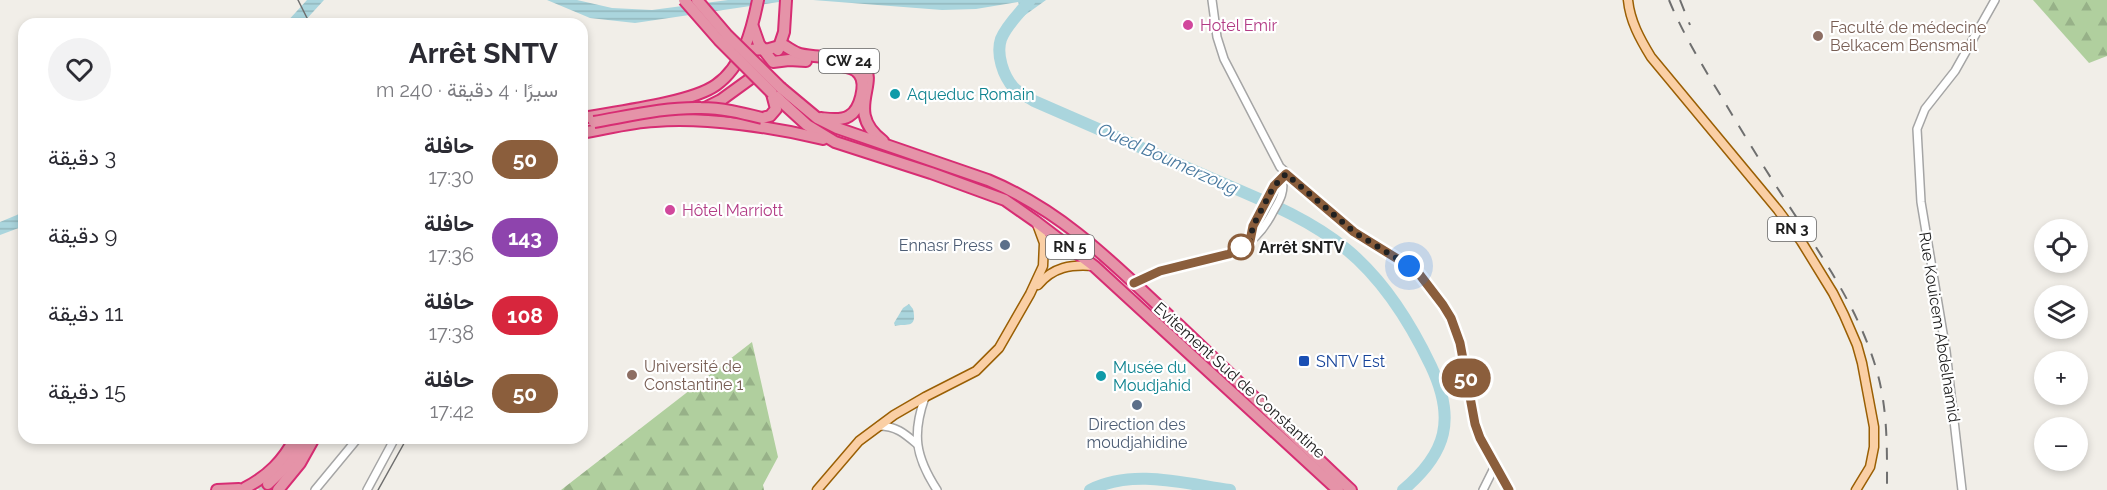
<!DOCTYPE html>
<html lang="ar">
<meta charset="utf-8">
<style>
:root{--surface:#fff;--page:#f2f2f3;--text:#2b2b33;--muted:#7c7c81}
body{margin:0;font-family:Raleway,Vazirmatn,sans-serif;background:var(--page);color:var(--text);direction:rtl;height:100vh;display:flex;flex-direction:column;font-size:22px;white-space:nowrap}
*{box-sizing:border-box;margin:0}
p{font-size:20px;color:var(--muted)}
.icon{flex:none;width:33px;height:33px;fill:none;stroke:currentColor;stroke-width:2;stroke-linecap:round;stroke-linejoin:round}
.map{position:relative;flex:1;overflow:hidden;direction:ltr}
.details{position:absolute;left:18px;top:18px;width:570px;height:426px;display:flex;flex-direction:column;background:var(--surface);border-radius:18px;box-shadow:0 3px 9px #0003;direction:rtl}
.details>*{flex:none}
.badge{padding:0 12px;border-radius:20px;font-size:21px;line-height:39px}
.buttons{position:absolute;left:2034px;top:219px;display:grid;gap:12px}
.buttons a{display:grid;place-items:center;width:54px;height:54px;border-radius:50%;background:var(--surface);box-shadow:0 3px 9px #0003;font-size:30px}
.you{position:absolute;width:30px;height:30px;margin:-15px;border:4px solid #fff;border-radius:50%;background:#1a73e8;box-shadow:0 0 0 9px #1a73e833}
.map>.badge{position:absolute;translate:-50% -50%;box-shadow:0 0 0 3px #fff}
.round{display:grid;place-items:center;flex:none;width:63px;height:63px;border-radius:32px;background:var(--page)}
.overview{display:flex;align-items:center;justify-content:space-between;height:102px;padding:0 30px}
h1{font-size:28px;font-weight:700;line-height:45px}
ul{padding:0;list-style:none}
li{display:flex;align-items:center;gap:18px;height:78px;padding:0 30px}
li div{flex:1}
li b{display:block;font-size:22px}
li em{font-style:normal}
li .badge{min-width:66px;font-weight:700;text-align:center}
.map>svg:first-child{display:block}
.forest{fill:url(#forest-firs)}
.water{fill:url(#water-rules)}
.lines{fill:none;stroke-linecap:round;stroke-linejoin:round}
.river{stroke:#aad5dd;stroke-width:12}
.highway-tunnel{stroke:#c7c5c0;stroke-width:10;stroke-dasharray:10 5;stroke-linecap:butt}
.minor-casing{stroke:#a5a5a5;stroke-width:10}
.major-casing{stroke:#9a5f04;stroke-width:11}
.highway-casing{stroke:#d72d73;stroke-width:14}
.minor{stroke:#fff;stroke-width:7}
.major{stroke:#facfa5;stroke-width:8}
.highway{stroke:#e593a8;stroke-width:10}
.tram{stroke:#6f6f6f;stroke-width:1.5}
.rail{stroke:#6f6f6f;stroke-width:2;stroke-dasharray:12 12;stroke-linecap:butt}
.highway-bridge-casing{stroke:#d72d73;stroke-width:14;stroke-linecap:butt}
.highway-bridge{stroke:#e593a8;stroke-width:10}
.line-casing{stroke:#fff;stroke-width:14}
.line{stroke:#8b5e3c;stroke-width:9}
.walk{stroke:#212121;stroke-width:6;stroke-dasharray:0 10.8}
.hotel-dot{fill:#d1479c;stroke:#fff;stroke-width:2}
.education-dot{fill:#8d6e63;stroke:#fff;stroke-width:2}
.culture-dot{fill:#0f9aa8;stroke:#fff;stroke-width:2}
.service-dot{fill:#5c6f8a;stroke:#fff;stroke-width:2}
.stop-dot{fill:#fff;stroke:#8b5e3c;stroke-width:3}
.transit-dot{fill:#1a4fb4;stroke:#fff;stroke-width:2}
.labels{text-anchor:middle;stroke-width:4.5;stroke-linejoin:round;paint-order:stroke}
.shield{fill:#fff;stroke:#646464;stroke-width:1.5}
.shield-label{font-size:15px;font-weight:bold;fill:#212121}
.hotel-label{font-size:16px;fill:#b23c85;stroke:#fff;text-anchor:start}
.education-label{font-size:16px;fill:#785e54;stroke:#fff;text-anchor:start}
.culture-label{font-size:16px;fill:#0d838f;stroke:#fff;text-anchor:start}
.service-label{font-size:16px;fill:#4e5e75;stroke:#fff;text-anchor:end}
.stop-label{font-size:16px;font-weight:bold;fill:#212121;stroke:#fff;text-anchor:start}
.street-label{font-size:16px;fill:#212121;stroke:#fff}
.transit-label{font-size:16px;fill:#164399;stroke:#fff;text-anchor:start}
.water-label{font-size:18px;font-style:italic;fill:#49799f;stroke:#fff}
</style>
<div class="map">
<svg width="2107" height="490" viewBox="0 0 2107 490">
<defs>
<pattern id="forest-firs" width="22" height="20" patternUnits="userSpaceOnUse" patternTransform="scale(1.5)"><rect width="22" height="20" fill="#b0cf9e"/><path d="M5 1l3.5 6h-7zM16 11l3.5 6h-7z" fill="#97b188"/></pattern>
<pattern id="water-rules" width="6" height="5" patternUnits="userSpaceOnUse" patternTransform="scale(1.5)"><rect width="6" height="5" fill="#aad5dd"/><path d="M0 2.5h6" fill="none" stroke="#92b7bd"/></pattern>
</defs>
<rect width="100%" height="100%" fill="#f1eee8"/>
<g class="forest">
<path d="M 2033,0 L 2107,0 L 2107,56 L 2089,63 Z"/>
<path d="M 752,342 L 778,457 L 763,485 L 764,490 L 561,490 Z"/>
</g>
<g class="water">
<path d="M 307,0 L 324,0 L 302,24 L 285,24 Z"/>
<path d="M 547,0 L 577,0 L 612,8 L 652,10 L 728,0 L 792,0 L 635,23 L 590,18 Z"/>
<path d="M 813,0 L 1046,0 L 1021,18 L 1015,12 L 1020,7 L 1018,2 L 976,9 L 942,10 Z"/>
<path d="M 24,212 L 24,226 L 0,235 L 0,222 Z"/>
<path d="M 909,304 L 913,309 C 918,330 905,323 895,326 L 894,323 L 903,308 Z"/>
</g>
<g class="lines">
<g class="river">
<path d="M 1030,0 C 1021,12 1007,24 1001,39 C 996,54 1003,76 1014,88 C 1019,93 1028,97 1034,101 C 1094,127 1154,153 1213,179 C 1259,199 1307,217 1346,249 C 1384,280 1410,322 1431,366 C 1456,419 1447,453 1403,490"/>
<path d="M 1090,490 C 1133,468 1186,484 1230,490"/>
</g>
<path class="highway-tunnel" d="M 259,490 L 268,484"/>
<g class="minor-casing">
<g id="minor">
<path d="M 1212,0 L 1217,37 L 1224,59 L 1280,167 L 1354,232 L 1409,265 L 1420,275 L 1443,305 L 1451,318 L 1460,343 L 1475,424 L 1481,438 L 1509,490"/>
<path d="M 1250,241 L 1253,226 L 1274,186 L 1284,176"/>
<path d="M 1134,283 C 1147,277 1159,270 1173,267 C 1220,255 1250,258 1274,210 C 1280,200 1285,191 1282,179"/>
<path d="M 925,397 C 912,434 915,456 937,490"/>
<path d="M 879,426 C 896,426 904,433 917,444"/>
<path d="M 315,490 L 358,438"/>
<path d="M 367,490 L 395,438"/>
<path d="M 1483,490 L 1495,466"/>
<path d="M 1962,490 L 1946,351 L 1921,202 L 1917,129 L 1925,109 L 1955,71 L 1995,0"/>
</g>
</g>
<g class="major-casing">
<g id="major">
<path d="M 1628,0 C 1630,21 1640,39 1651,57 L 1778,210 L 1801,241 L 1833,293 L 1844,315 L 1857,345 L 1862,363 L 1874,427 L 1874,447 L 1870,467 L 1856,490"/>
<path d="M 1038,285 C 1053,267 1071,264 1094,266"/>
<path d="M 817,490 L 859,441 L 894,415 L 925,397 L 976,371 L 999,348 L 1030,294 L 1043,266 L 1044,243 L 1037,224"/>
</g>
</g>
<g class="highway-casing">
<g id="highway">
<path d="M 753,27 L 759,44 L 773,62 L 789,60 L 806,61"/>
<path d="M 744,50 L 769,49 L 783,45 C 789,48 793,52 800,54 C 815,58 852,56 863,66 C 880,83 844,112 883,141"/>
<path d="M 778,50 L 784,32 L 786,0"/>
<path d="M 781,88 L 817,118 L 837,128 L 988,180 C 1060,210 1110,260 1166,313 C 1228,371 1289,432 1351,490"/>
<path d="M 772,93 L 807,125 L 835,142 L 931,173 L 1005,200 L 1035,221 L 1094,266 L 1338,490"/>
<path d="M 701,110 L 721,100 L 761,71"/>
<path d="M 582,118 C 615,112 691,103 716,85 C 743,66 752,30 758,0"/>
<path d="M 762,118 L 770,116 L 776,109 L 772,94"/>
<path d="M 821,118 C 830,119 841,121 849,116 C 860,110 867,84 859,74 C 855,68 848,67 842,66"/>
<path d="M 582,133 C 606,129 630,122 655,121 C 705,117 774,127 823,139"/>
<path d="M 268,484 L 290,463 L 306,438"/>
<path d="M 245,488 C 268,476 283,461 295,438"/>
<path d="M 217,490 L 239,489"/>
<path d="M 278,490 L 300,463 L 314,438"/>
</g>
</g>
<use href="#minor" class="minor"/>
<use href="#major" class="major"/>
<use href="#highway" class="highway"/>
<g class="tram">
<path d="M 298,0 L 310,24"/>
<path d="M 378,490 L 407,438"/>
</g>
<g class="rail">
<path d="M 1669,0 C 1683,34 1702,65 1721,96 C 1744,135 1768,174 1793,212 C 1825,261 1859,311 1876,368 C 1888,408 1887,449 1887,490"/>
<path d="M 1680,0 L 1690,25"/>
</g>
<g class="highway-bridge-casing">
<g id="highway-bridge">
<path d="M 684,0 L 719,40 L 772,93"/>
<path d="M 697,0 L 727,35 L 781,88"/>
<path d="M 594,122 C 629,116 665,107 701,108 C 722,108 742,113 762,118"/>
</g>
</g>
<use href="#highway-bridge" class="highway-bridge"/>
</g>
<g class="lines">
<g class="line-casing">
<path id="line" d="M 1134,283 L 1160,271 L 1229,254 L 1242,247 L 1250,241 L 1253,226 L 1274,186 L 1286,174 L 1354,232 L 1409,266 L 1420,275 L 1443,305 L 1451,318 L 1460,343 L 1475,424 L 1480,438 L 1509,490"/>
</g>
<use href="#line" class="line"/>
<path class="walk" d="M 1241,247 L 1250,241 L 1253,226 L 1274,186 L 1286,174 L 1354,232 L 1409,266"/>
</g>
<g class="hotel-dot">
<circle cx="1188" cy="25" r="6"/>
<circle cx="670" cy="210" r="6"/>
</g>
<g class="education-dot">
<circle cx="1818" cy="36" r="6"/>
<circle cx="632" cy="375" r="6"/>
</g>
<g class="culture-dot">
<circle cx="895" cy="94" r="6"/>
<circle cx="1101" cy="376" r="6"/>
</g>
<g class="service-dot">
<circle cx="1005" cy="245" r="6"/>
<circle cx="1137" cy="405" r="6"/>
</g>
<circle class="stop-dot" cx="1241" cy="247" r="12"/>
<rect class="transit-dot" x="1298" y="355" width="12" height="12" rx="3"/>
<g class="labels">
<g class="shield">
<rect x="819" y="49" width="60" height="24" rx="4.5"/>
<rect x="1768" y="217" width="48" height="24" rx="4.5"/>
<rect x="1046" y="235" width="48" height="24" rx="4.5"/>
</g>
<g class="shield-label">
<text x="849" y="66">CW 24</text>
<text x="1792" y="234">RN 3</text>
<text x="1070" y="252">RN 5</text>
</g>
<g class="hotel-label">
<text x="1200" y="31">Hotel Emir</text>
<text x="682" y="216">Hôtel Marriott</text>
</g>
<g class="education-label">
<text x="1830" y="33">Faculté de médecine<tspan x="1830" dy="18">Belkacem Bensmail</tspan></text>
<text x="644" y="372">Université de<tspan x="644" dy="18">Constantine 1</tspan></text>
</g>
<g class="culture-label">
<text x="907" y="100">Aqueduc Romain</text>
<text x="1113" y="373">Musée du<tspan x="1113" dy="18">Moudjahid</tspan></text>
</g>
<g class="service-label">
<text x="993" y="251">Ennasr Press</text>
<text x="1137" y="430" text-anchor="middle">Direction des<tspan x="1137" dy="18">moudjahidine</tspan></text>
</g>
<g class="stop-label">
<text x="1259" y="253">Arrêt SNTV</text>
</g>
<g class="street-label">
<text transform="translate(1940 327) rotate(81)" y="6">Rue Kouicem Abdelhamid</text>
<text transform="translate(1240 380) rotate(42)" y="6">Evitement Sud de Constantine</text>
</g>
<g class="transit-label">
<text x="1316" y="367">SNTV Est</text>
</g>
<g class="water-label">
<text transform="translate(1168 159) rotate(24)" y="6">Oued Boumerzoug</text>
</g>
</g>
</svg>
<div class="buttons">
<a><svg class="icon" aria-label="locate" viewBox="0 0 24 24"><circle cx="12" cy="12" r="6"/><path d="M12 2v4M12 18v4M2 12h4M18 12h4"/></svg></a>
<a><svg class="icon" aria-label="layers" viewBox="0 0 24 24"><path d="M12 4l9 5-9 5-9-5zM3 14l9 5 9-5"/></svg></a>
<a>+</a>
<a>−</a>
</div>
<div class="you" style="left:1409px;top:266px"></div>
<b class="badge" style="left:1466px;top:378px;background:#8b5e3c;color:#fff">50</b>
<section class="details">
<div class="overview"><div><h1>Arrêt SNTV</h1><p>سيرًا · 4 دقيقة · 240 m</p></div><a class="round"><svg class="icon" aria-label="heart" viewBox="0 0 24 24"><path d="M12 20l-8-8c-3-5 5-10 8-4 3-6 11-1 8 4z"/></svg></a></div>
<ul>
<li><span class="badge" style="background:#8b5e3c;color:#fff">50</span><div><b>حافلة</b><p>17:30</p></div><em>3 دقيقة</em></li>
<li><span class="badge" style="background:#8e44ad;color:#fff">143</span><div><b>حافلة</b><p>17:36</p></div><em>9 دقيقة</em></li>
<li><span class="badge" style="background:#d7263d;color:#fff">108</span><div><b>حافلة</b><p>17:38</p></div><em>11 دقيقة</em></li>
<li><span class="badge" style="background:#8b5e3c;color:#fff">50</span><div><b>حافلة</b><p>17:42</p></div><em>15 دقيقة</em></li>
</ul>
</section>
</div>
